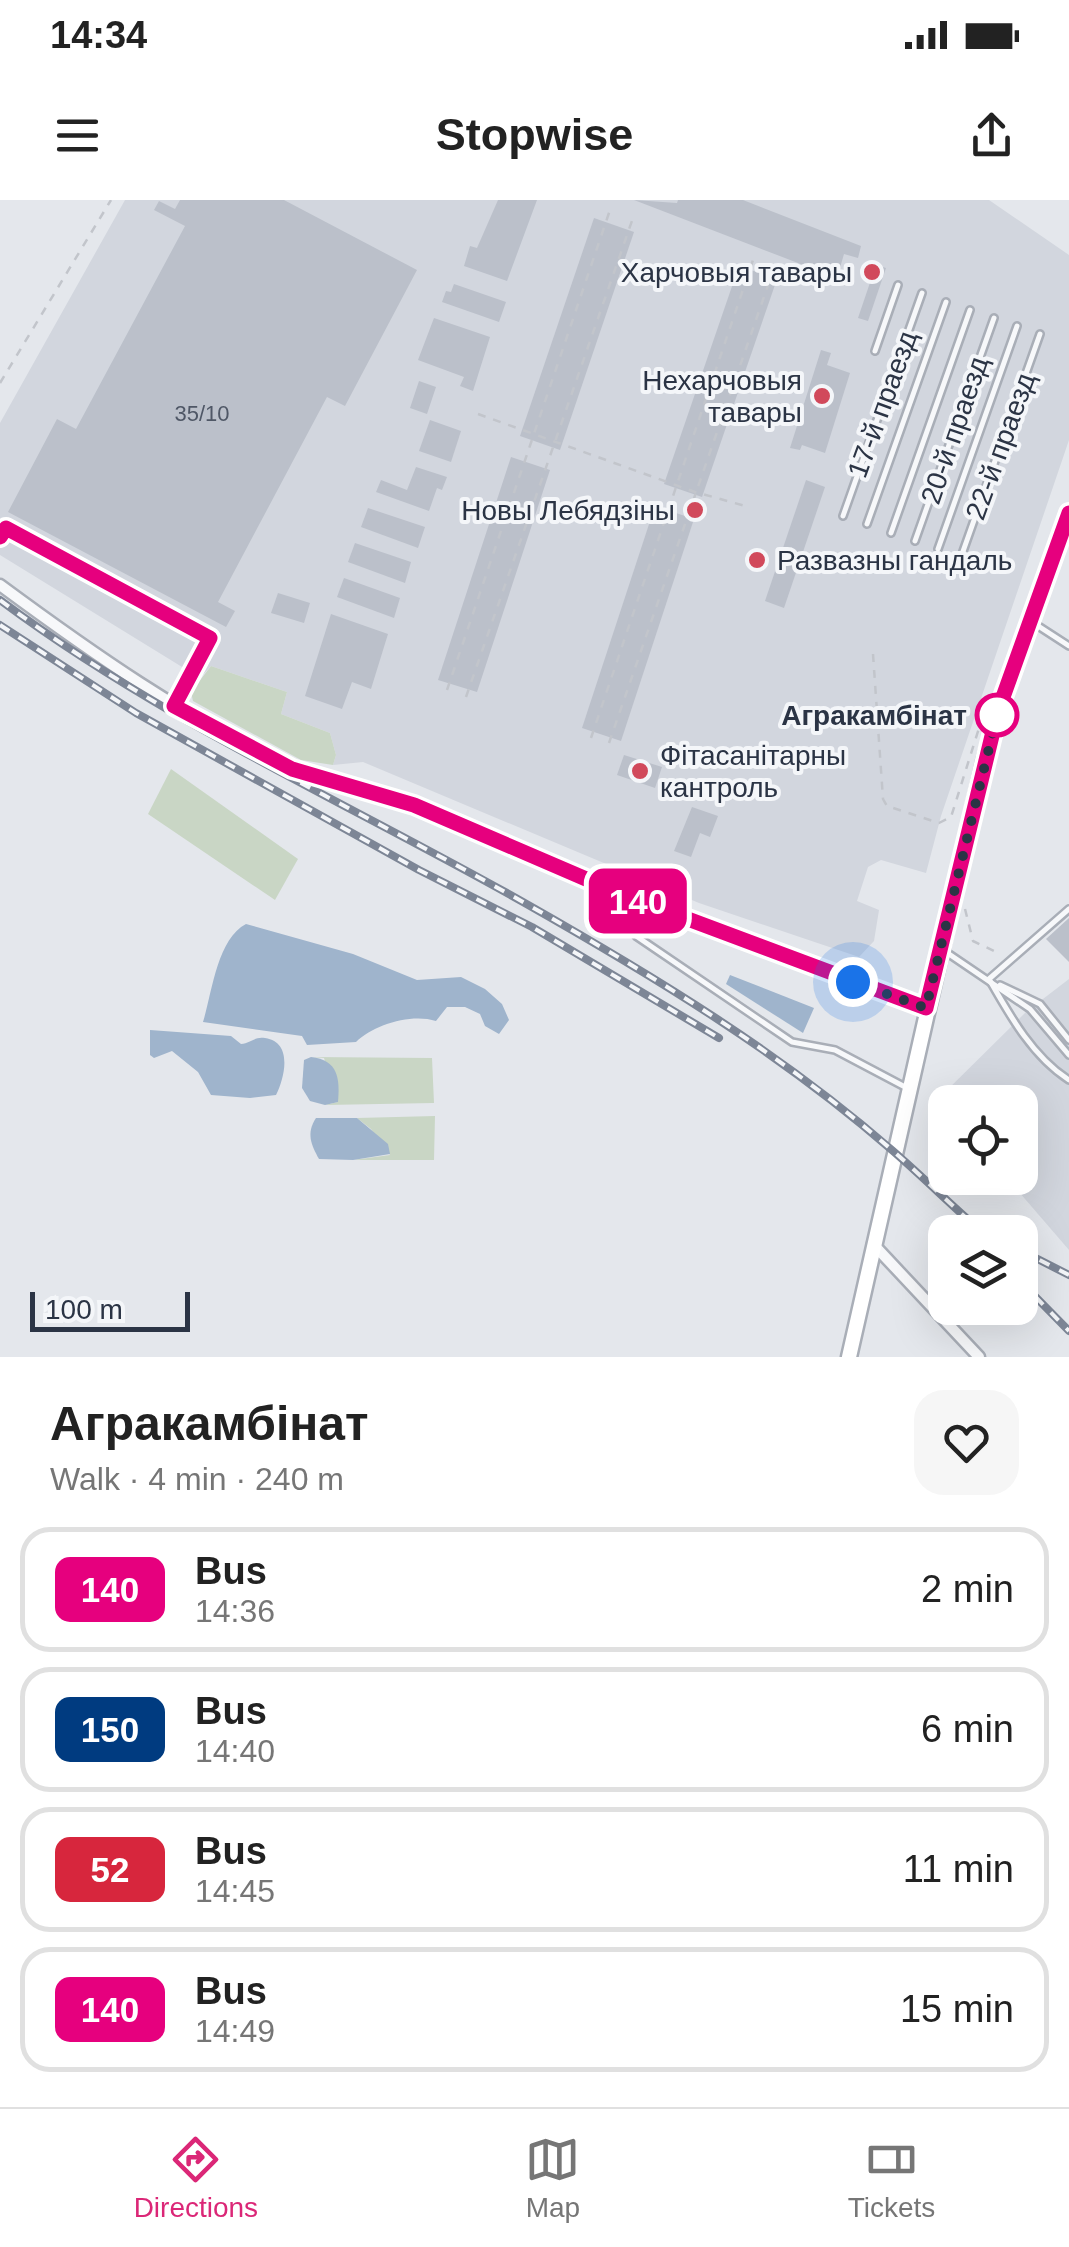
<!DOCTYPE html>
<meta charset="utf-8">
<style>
:root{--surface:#fff;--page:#f6f6f6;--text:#222;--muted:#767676;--line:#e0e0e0;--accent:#db2777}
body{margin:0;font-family:Helvetica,sans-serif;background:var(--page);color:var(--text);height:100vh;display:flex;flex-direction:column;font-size:38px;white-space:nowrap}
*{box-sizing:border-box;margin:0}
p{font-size:32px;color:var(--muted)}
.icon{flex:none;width:55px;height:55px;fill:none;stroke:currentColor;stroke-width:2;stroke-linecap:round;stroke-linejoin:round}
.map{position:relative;height:1157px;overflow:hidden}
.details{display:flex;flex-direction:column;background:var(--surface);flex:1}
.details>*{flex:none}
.badge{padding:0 20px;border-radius:15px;font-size:35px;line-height:65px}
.buttons{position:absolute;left:928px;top:885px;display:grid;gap:20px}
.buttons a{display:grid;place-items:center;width:110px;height:110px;border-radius:20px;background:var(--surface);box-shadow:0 10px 40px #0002;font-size:50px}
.scale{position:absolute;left:30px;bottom:25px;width:160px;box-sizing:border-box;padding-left:10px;border:5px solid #2b3445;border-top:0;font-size:28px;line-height:35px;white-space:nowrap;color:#2b3445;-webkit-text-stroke:8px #f4f6f9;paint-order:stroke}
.you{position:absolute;width:50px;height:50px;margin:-25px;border:8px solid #fff;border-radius:50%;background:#1a73e8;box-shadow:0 0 0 15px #1a73e833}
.map>.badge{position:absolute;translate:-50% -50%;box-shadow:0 0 0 5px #fff}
.round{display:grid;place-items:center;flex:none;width:105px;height:105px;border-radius:30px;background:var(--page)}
.summary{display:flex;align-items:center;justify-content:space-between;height:170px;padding:0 50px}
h1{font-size:48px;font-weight:600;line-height:75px}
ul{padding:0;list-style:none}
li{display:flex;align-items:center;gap:30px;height:125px;margin:0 20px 15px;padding:0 30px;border:5px solid var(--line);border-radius:30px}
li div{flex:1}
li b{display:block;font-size:38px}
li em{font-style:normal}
li .badge{min-width:110px;font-weight:700;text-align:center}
.status{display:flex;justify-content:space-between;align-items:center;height:70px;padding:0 50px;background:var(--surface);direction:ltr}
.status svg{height:28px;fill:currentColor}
header{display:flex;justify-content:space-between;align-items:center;height:130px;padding:0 50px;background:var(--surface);font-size:45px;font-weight:600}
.dock{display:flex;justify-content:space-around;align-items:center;height:140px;border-top:2px solid var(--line);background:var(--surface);font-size:28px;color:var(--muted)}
.dock a{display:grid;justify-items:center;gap:5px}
.dock .on{color:var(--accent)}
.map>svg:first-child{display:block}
.built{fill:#d2d6de}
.green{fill:#c9d6c5}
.water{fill:#9fb4cc}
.building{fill:#bbc0ca}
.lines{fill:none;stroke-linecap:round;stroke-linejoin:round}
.lane-casing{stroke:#a9aeb7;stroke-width:10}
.street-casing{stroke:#a9aeb7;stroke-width:15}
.secondary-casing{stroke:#a9aeb7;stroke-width:19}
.path{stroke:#c2c5cb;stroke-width:2.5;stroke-dasharray:8 8;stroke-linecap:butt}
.lane{stroke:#f7f8fa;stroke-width:5}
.street{stroke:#f7f8fa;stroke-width:10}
.secondary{stroke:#fff;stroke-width:14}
.rail-casing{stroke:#7d8696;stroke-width:8}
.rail{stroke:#f4f6f9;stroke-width:4;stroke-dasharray:11;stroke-linecap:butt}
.line-casing{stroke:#fff;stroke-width:22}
.line{stroke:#e6007e;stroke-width:15}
.walk{stroke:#2b3445;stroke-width:10;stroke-dasharray:0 18}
.poi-dot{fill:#d1495b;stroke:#f4f6f9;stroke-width:4}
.stop-dot{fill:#fff;stroke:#e6007e;stroke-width:5}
.labels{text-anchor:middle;stroke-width:8;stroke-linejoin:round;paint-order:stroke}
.number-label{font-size:22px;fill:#4f5766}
.poi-label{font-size:28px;fill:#2b3445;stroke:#f4f6f9;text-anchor:end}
.street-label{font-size:28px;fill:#2b3445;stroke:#f4f6f9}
.stop-label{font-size:28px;font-weight:bold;fill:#2b3445;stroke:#f4f6f9;text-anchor:end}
</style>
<div class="status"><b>14:34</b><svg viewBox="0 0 49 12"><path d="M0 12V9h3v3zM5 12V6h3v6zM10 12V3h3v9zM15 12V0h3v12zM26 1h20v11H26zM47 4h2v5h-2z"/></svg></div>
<header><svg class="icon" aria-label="menu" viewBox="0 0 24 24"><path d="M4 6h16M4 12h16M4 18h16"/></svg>Stopwise<svg class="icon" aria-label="share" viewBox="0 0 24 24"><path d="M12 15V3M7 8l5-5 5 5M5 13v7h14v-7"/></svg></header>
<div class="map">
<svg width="1069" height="1157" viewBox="0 0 1069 1157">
<rect width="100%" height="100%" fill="#e4e7ec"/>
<g class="built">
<path d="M 125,0 L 989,0 L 1069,55 L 1069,240 L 941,616 L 926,673 L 881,660 L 868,667 L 857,701 L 879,710 L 874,741 L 859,757 L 699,703 L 363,562 L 333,565 L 336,555 L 330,533 L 281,514 L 287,492 L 211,466 L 200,478 L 0,355 L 0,223 Z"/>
<path d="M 1069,779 L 1069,1050 L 1007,978 L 1020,978 L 1020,902 L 945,904 L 939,898 L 1026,812 Z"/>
</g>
<g class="green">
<path d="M 211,466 L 287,492 L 281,514 L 330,533 L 336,555 L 333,565 L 301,560 L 193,501 L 191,492 Z"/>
<path d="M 171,569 L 298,659 L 275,700 L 148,614 Z"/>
<path d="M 311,857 L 432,858 L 434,903 L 325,905 L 338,902 L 324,858 Z"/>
<path d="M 435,916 L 434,960 L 353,960 L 390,955 L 371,929 L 357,918 Z"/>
</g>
<g class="water">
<path d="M 246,724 L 353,754 L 417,780 L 461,777 L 485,789 L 502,804 L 509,820 L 499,834 L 485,826 L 480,814 L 465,807 L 447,807 L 436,821 C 411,813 373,825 356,842 L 307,845 L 302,836 L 203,822 C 212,793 217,739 246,724 Z"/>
<path d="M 730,775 L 814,808 L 803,833 L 726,784 Z"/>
<path d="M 150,830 L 231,836 L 241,844 C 251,843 255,836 265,838 C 293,842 285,877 276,895 L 250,898 L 211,895 L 198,872 L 172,851 L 154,858 L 150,855 Z"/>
<path d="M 311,857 C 338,860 340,878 338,902 L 325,905 L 310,901 L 302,888 L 304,860 Z"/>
<path d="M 316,918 L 357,918 L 388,944 L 390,954 L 353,960 L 319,959 C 311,945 306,933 316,918 Z"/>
</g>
<g class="building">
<path d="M 180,0 L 284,0 L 417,70 L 345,206 L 327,197 L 218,402 L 235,411 L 226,427 L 8,312 L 57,219 L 76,229 L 185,26 L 154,10 L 159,1 L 175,9 Z"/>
<path d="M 498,0 L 537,0 L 507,81 L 464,66 L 470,46 L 477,48 Z"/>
<path d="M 634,0 L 677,3 L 678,0 L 743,0 L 861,46 L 858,58 L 844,54 L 837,78 Z"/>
<path d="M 594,18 L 634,32 L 560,250 L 520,236 Z"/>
<path d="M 876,65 L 886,68 L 868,121 L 858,118 Z"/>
<path d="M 739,66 L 777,79 L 702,297 L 664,284 Z"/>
<path d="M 454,84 L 506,102 L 499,122 L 442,102 L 446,91 L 451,92 Z"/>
<path d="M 434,118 L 490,137 L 473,191 L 460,186 L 464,177 L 418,160 Z"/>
<path d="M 821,150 L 831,153 L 827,165 L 850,173 L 825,253 L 802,245 L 800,250 L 790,248 Z"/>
<path d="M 419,181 L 436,187 L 427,214 L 410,208 Z"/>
<path d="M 430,220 L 461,231 L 451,262 L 419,251 Z"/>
<path d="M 511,257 L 550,270 L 477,492 L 438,480 Z"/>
<path d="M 416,267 L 447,277 L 442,290 L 437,288 L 429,311 L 376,292 L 381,280 L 407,290 Z"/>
<path d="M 806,280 L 825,287 L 784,408 L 765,401 Z"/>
<path d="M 655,306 L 694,319 L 621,541 L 582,528 Z"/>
<path d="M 368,308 L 425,327 L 418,348 L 361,327 Z"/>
<path d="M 355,343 L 411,362 L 405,383 L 348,362 Z"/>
<path d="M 344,378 L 400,398 L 394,418 L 337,397 Z"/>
<path d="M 278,393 L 310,403 L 304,423 L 271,413 Z"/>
<path d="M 331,414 L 388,434 L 371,489 L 352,482 L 342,509 L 305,496 Z"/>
<path d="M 624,555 L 662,567 L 655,588 L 617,575 Z"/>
<path d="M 692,607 L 718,616 L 710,637 L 700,633 L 691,657 L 674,651 Z"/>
<path d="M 1069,718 L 1069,762 L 1046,739 Z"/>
</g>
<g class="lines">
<g class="lane-casing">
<g id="lane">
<path d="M 875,151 L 898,85"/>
<path d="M 843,316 L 922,93"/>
<path d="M 867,324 L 946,102"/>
<path d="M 891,333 L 970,110"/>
<path d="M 0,337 L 6,328 L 209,438 L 175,503"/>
<path d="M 915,341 L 994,118"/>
<path d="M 938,349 L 1017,126"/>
<path d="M 961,357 L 1040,134"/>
<path d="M 1032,422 L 1069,446"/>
<path d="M 647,704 L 636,736 L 792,842 L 835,850 L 907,888"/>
<path d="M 1069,709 L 989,779 C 1010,816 1033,857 1069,880"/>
<path d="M 946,752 L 1030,809 L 1069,855"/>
<path d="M 1000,785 L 1040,804 L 1069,840"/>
</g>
</g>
<g class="street-casing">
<g id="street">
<path d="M 0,385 C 92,453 185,518 288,567 C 333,589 386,593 432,613 C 595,683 759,750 926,808"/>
<path d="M 873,1044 L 979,1157"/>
</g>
</g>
<g class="secondary-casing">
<path id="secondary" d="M 849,1157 L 984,562 L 1005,490 L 1069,313"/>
</g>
<g class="path">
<path d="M 0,183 L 111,0"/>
<path d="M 478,214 L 695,292 L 749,307"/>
<path d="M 873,454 L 883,599 L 887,606 L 939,623 L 951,617 L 980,525"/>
<path d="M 447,490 L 611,7"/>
<path d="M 466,497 L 634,15"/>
<path d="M 591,538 L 753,60"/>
<path d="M 609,543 L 774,68"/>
<path d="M 965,709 L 973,741 L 994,751"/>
</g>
<use href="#lane" class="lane"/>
<use href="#street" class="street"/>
<use href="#secondary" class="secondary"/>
<g class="rail-casing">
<g id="rail">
<path d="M 0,400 C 162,521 348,603 523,702 C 652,775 781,853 893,951 C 923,977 952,1006 982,1032"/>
<path d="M 0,425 L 136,513 L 419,670 L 532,727 L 719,838"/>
<path d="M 1020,1050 L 1069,1075"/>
<path d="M 1020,1081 L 1069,1131"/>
</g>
</g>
<use href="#rail" class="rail"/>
</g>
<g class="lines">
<g class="line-casing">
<path id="line" d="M 0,337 L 6,328 L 210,438 L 174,506 L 292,569 L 414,605 L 621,694 L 926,808 L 998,511 L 1069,313"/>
</g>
<use href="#line" class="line"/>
<path class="walk" d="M 853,782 L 926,808 L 998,511 L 997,515"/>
</g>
<g class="poi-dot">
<circle cx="872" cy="72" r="10"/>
<circle cx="822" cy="196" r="10"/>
<circle cx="695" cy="310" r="10"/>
<circle cx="757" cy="360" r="10"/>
<circle cx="640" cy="571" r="10"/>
</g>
<circle class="stop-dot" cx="997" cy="515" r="20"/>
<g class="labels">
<g class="number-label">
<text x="202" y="221">35/10</text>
</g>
<g class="poi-label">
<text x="852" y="82">Харчовыя тавары</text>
<text x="802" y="190">Нехарчовыя<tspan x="802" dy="32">тавары</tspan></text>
<text x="675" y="320">Новы Лебядзіны</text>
<text x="777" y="370" text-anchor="start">Развазны гандаль</text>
<text x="660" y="565" text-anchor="start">Фітасанітарны<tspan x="660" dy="32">кантроль</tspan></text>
</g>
<g class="street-label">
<text transform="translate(882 204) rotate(-70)" y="10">17-й праезд</text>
<text transform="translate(954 230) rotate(-71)" y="10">20-й праезд</text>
<text transform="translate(1000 246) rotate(-70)" y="10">22-й праезд</text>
</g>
<g class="stop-label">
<text x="967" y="525">Агракамбінат</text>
</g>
</g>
</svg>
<div class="buttons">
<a><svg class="icon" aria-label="locate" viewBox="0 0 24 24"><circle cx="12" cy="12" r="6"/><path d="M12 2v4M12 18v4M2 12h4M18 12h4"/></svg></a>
<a><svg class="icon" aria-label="layers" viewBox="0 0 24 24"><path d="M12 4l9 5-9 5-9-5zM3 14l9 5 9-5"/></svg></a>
</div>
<div class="scale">100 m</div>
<div class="you" style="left:853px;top:782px"></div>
<b class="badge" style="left:638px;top:701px;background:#e6007e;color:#fff">140</b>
</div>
<section class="details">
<div class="summary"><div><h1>Агракамбінат</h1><p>Walk · 4 min · 240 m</p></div><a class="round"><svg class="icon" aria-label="heart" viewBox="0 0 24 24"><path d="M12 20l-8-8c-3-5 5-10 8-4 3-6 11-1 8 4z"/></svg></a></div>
<ul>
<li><span class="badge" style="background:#e6007e;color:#fff">140</span><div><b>Bus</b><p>14:36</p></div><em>2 min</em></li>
<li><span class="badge" style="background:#003b80;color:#fff">150</span><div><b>Bus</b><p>14:40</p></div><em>6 min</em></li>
<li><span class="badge" style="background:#d7263d;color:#fff">52</span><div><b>Bus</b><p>14:45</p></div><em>11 min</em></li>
<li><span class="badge" style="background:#e6007e;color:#fff">140</span><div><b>Bus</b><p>14:49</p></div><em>15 min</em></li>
</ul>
</section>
<nav class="dock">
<a class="on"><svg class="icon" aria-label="directions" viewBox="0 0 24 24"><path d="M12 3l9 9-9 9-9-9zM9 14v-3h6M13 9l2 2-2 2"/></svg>Directions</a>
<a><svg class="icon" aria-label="map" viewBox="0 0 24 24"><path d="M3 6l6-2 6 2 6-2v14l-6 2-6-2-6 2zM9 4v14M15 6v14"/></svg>Map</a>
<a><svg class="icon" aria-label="tickets" viewBox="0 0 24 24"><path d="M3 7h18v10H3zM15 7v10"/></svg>Tickets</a>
</nav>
